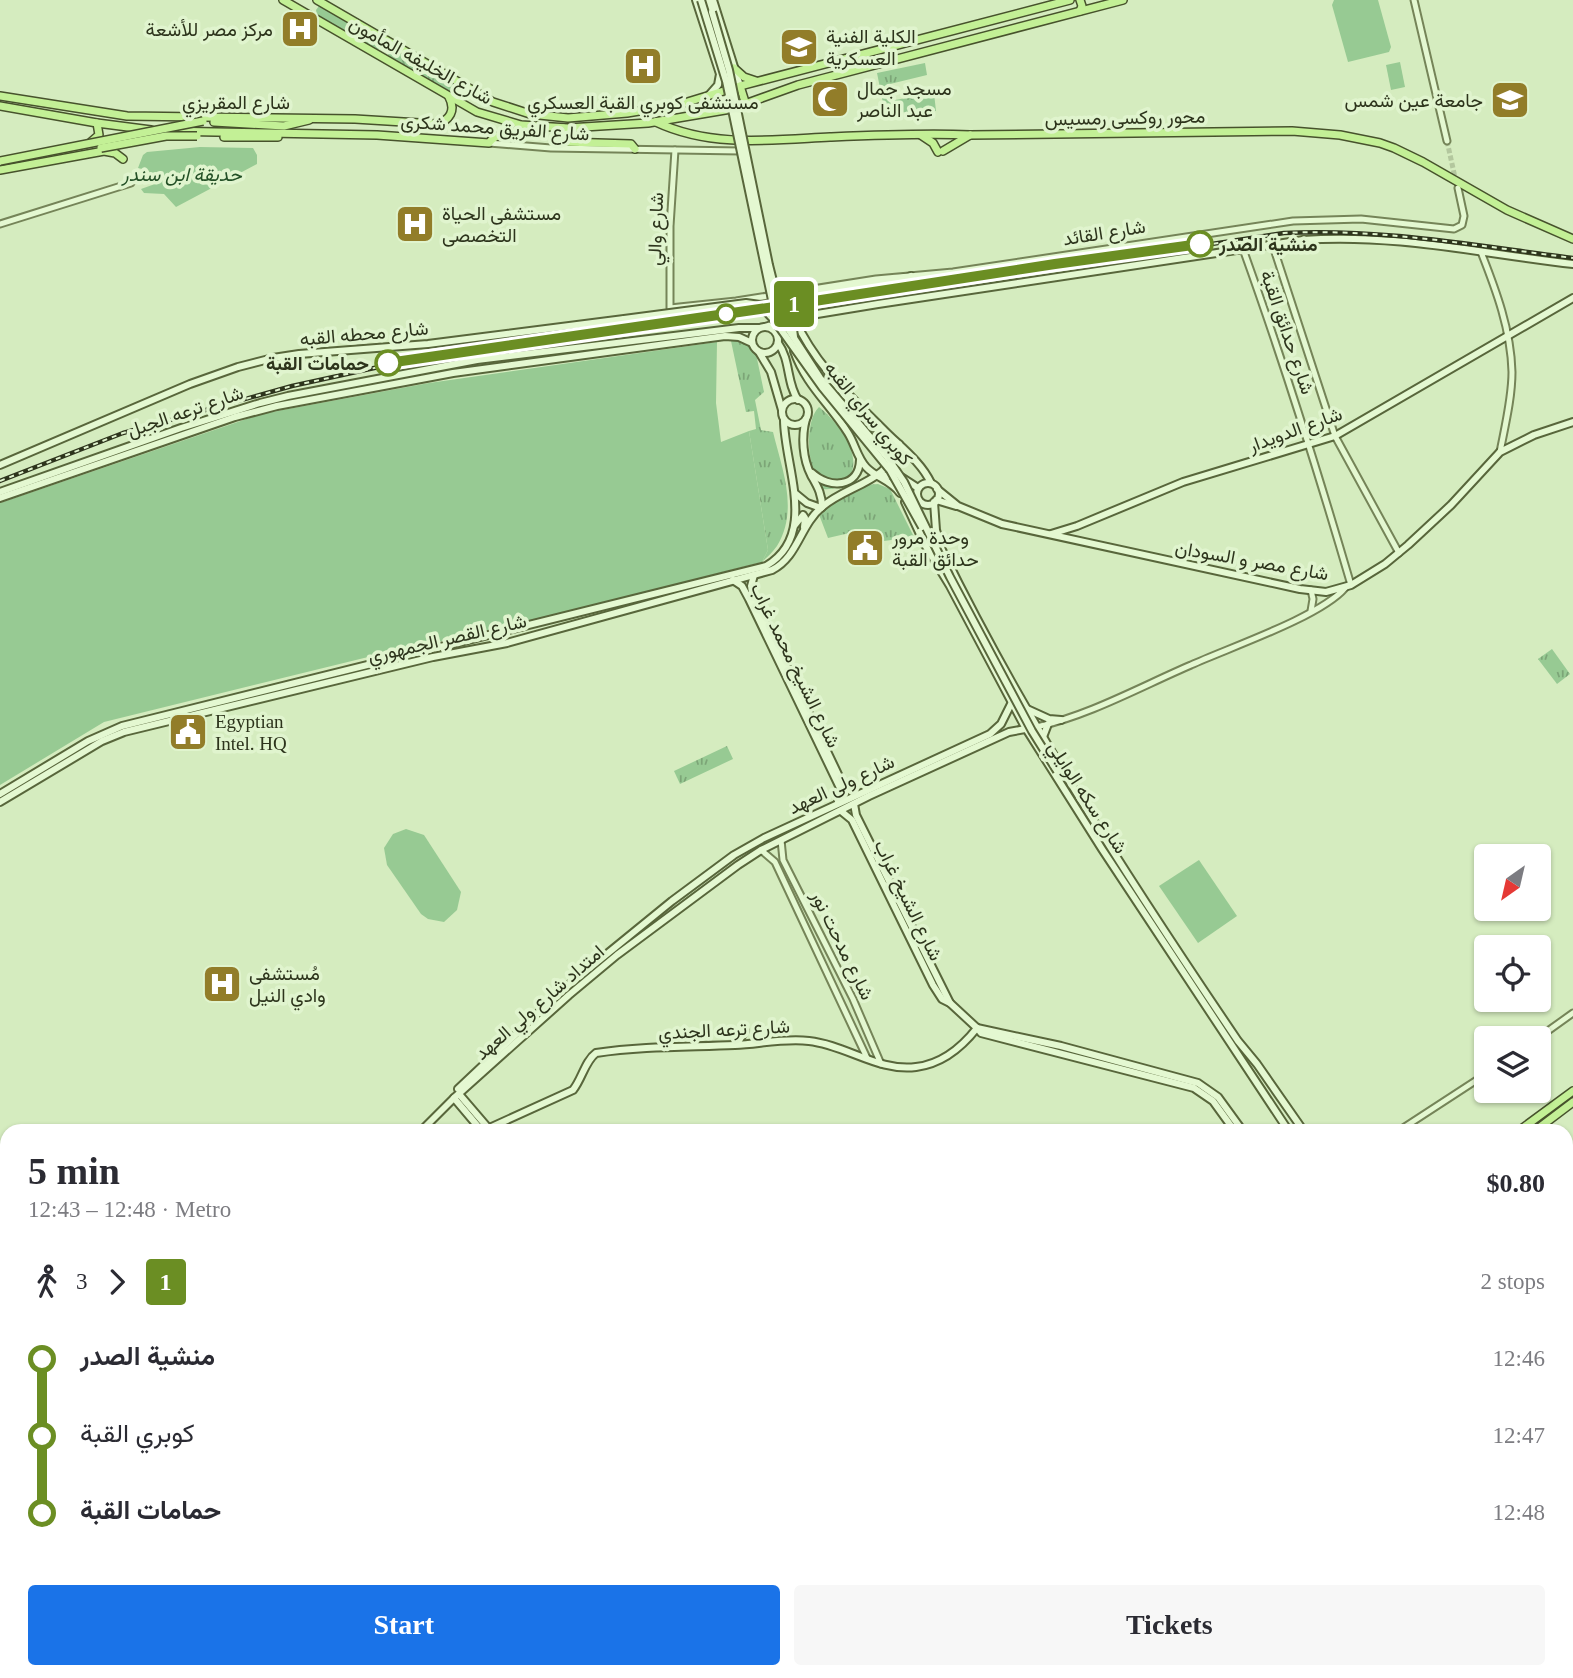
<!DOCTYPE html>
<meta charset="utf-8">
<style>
:root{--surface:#fff;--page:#f7f7f7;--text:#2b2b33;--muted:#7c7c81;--accent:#1a73e8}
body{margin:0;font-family:"Times New Roman",Vazirmatn,serif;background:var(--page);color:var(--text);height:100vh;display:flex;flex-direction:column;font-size:26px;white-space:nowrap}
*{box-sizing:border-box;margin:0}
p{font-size:23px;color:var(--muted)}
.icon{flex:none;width:38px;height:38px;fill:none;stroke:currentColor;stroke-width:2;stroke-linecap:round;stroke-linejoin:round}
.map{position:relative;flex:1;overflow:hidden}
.panel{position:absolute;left:0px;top:1124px;width:1573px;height:555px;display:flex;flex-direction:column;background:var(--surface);border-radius:21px 21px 0 0;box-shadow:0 2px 5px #0004}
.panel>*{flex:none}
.badge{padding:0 14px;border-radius:5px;font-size:24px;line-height:46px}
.needle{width:46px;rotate:214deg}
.buttons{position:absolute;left:1474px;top:844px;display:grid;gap:14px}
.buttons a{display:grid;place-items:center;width:77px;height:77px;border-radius:7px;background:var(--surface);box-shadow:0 2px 5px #0004;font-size:35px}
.map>.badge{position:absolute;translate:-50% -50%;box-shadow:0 0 0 4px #fff}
.legs{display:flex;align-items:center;gap:10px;height:77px;padding:0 28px;font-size:23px}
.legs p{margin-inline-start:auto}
.summary{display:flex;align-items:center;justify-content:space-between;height:119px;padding:0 28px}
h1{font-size:38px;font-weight:600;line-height:52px}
.cta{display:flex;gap:14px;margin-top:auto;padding:14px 28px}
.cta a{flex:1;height:80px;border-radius:7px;background:var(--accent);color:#fff;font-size:28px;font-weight:600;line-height:80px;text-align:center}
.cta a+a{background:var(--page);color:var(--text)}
ul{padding:0 28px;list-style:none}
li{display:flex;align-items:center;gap:24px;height:77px;font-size:26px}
li i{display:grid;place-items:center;width:10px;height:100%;margin:0 9px;background:currentColor}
li i::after{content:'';width:18px;height:18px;margin:-9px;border:5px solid;border-radius:50%;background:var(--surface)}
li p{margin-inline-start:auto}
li:first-child i{background:linear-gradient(#0000 50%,currentColor 0)}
li:last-child i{background:linear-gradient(currentColor 50%,#0000 0)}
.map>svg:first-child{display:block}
.grass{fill:url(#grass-tufts)}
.green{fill:#97ca93}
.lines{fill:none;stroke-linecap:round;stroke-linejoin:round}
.tertiary-tunnel{stroke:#b3c79e;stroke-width:5;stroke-dasharray:5 2.5;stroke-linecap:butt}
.tertiary-casing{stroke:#758458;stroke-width:9}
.secondary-casing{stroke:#58663b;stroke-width:10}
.primary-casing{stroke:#47522c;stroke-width:10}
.tertiary{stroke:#e4f8d1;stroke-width:5}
.secondary{stroke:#e4f8d1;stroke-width:6}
.primary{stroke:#c3f096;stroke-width:7}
.rail-casing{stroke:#2d341c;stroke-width:4.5}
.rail{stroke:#e0f4ce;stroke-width:2;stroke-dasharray:5;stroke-linecap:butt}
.secondary-bridge-casing{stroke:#58663b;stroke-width:10;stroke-linecap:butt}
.primary-bridge-casing{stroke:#47522c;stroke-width:10;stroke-linecap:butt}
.secondary-bridge{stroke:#e4f8d1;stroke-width:6}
.primary-bridge{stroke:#c3f096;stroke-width:7}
.line-1-casing{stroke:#fff;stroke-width:16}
.line-1{stroke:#6b8e23;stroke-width:10}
.stop-1-dot{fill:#fff;stroke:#6b8e23;stroke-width:3.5}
.labels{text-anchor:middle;stroke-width:7;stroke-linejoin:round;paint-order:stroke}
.poi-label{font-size:19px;fill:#2d341c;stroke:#e0f4ce;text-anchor:start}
.street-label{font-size:19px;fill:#2d341c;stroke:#e0f4ce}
.park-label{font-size:19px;font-style:italic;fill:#235026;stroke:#e0f4ce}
.stop-label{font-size:19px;font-weight:bold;fill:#2d341c;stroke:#e0f4ce;text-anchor:start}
</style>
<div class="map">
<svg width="1573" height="1678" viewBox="0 0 1573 1678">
<defs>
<pattern id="grass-tufts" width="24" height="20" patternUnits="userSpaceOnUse" patternTransform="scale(1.75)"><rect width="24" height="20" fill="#97ca93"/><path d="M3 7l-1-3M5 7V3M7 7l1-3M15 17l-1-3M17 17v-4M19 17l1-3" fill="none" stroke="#7ca577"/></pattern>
</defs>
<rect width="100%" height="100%" fill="#d5ecbf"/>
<g class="grass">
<path d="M 319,6 L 381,41 L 384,46 L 377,50 L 317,15 L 316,10 Z"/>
<path d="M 391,48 L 394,48 L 461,87 L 468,95 L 448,92 L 390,58 L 388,54 Z"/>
<path d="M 925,63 L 927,75 L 890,84 L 895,100 L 934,93 L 936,111 L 885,113 L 877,73 Z"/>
<path d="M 746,339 L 755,349 L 764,392 L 755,400 L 761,430 L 773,432 C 782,469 799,510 777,546 C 773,552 767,557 762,562 L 768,550 L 749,431 L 756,429 L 754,411 L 746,412 L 731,341 Z"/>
<path d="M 819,407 C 836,420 867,458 847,480 C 840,488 832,490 822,489 C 808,473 803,422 819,407 Z"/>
<path d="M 878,484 L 890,489 L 914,537 L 861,544 L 858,531 L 828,538 L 818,512 L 866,485 Z"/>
<path d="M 1552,649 L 1570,674 L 1557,684 L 1538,659 Z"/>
<path d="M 727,746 L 733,759 L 680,784 L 674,771 Z"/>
</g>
<g class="green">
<path d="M 1334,0 L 1378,0 L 1391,47 L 1389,52 L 1348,62 L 1332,5 Z"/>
<path d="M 1400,62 L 1405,87 L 1391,90 L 1386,65 Z"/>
<path d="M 200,147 L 253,148 L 257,155 L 257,164 L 176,207 L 164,194 L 144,193 L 141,189 L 155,184 L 151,175 L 146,175 L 146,170 L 138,168 L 143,155 L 147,152 Z"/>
<path d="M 717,342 L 716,403 L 721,442 L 749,431 L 768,550 L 762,562 L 528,622 L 364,658 L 104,722 L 0,785 L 0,503 L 261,414 L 429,383 Z"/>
<path d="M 406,829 L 424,835 L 461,892 L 457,910 L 444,922 L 428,919 L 421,914 L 387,865 L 384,848 L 393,834 Z"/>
<path d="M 1199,860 L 1237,916 L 1198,943 L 1159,886 Z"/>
</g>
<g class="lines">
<path class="tertiary-tunnel" d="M 1447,141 L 1456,182"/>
<g class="tertiary-casing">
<g id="tertiary">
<path d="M 1414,0 L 1447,141"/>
<path d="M 489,143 L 551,148 L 741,151"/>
<path d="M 675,150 L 670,226 L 670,308 L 736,301 L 876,279 L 953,272 L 1293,221 L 1361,219 L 1454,229 L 1462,225 L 1464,216 L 1458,188"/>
<path d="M 0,224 L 131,183"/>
<path d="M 1272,243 L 1335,436 L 1399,553"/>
<path d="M 1243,249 C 1283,360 1318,472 1351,585"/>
<path d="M 1481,252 C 1496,290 1511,330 1512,372 C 1512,398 1505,426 1500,452"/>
<path d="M 1311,611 L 1313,599 L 1311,590"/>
<path d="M 1036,727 C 1088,716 1142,686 1191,665 C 1228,648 1320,617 1345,588"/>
<path d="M 781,840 L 783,860 L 853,999 L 881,1064"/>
<path d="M 761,850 L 775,862 L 867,1058"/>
<path d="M 1538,1038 L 1573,1013"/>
<path d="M 1400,1130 L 1486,1074"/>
<path d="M 278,1678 L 286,1671"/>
<path d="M 680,1678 L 689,1671"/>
<path d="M 697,1678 L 707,1671"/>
</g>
</g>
<g class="secondary-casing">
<g id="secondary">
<path d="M 696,0 L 720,74 L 718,85 L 710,94"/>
<path d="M 708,0 L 712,12"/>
<path d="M 713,0 L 740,86"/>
<path d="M 812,294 L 907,278 L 911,276"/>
<path d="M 794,318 C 816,366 848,394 885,431 C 901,447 921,462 931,483"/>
<circle cx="765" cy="340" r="13"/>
<path d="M 765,327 L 799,317 L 878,304 L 1303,240 C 1393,233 1484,254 1573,264"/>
<path d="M 778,343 C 791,361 786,382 798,400"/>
<path d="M 794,351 C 806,385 829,403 848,433 C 855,444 857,457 866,467 C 876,478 891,480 900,493"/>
<path d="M 759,352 L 771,372 L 782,410"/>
<path d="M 822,379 C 846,393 860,420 884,434"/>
<circle cx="795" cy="412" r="13"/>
<path d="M 806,419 C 801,437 803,459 811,475 C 817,486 822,493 822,507"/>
<path d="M 0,465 L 190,384 L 238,367 L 273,358 L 299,354 L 428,344 L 624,319"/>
<path d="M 812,473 C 829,489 859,488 860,460"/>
<path d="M 879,475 L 901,477 L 918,488"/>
<circle cx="928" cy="494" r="11"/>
<path d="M 937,489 L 958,506 L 1002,524 L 1300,589 L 1326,592 L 1351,585 L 1385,564 L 1408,545 L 1451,505 L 1500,452 L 1534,435 L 1573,422"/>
<path d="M 0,492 L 181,428 L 260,403 L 288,396 L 477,360 L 739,328 L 759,328"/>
<path d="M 796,494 L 807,503 L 821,508"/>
<path d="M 0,498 L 235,417 L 277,406 L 453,373 L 725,336 L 739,337 L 752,343"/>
<path d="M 936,500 L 956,506"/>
<path d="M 905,502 L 925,545 L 950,586 L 1025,727 L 1102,849 L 1288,1130"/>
<path d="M 934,502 L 936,530 L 942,550 C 1026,722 1131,883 1238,1041 L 1257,1064 L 1303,1130"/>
<path d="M 795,525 L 803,515 L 805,518 L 804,527"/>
<path d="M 922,527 L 937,559"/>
<path d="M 1051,534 L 1077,526 L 1183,482 L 1335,436 L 1573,298"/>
<path d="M 754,575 L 751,586 L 753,596 L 844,787 L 856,794"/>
<path d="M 733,580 L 742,586 L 749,599 L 841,790 L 838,802"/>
<path d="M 1027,709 L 1049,719 L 1061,720"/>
<path d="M 1043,737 L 1048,724"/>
<path d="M 0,794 L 88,741 L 122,726 L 766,566 C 819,535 784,466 784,420"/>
<path d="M 0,802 L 102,741 L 124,732 L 433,657 L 507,643 L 772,570 C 798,557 800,525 822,507 C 847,485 890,482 899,444"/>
<path d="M 854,804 L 856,815 L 950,1003"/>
<path d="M 841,811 L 852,820 L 933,985 L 942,999 L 950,1003 L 977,1028 L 981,1033 L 1194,1088 L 1213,1101 L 1234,1130"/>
<path d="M 977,1028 L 1061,1046 L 1198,1083 L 1218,1097 L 1242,1130"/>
<path d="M 737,1044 L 745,1031"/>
<path d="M 458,1089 L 564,989 L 672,901 L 734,855 L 764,838 L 990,734 L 1001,724 L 1012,702"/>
<path d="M 459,1094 L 489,1129"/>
<path d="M 454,1098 L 481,1130"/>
<path d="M 422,1130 L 454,1098 L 569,995 L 617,955 L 738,865 L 761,850 L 869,796 L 1009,732 L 1036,727"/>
<path d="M 485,1130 L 573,1090 C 582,1079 585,1061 596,1053 C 642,1046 689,1047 735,1045 C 759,1044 784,1038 809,1041 C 846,1045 879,1072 916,1067 C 942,1064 962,1047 977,1028"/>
<path d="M 1566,1173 L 1573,1168"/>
<path d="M 0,1267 L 7,1277"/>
<path d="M 0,1286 L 7,1295"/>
<path d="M 0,1464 L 7,1458"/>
<path d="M 0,1481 L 7,1476"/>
<path d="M 313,1671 L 319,1678"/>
<path d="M 330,1671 L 336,1678"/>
<path d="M 862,1678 L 871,1671"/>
</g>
</g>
<g class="primary-casing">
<g id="primary">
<path d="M 283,0 L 477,112 L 521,125 L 568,128 L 648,123 L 731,109 L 798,85 L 1123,0"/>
<path d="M 317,0 L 493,102 L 530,114 L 568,118 L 627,113 L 681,104 L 740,86 L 1070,0"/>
<path d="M 1080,11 L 1082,6 L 1080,0"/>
<path d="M 734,68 L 744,77 L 756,81"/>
<path d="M 740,86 L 746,105"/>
<path d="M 0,96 L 127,116 L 355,119 L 436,124 C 450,121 456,110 449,97"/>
<path d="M 0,106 L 97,123 L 151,130"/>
<path d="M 214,122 L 284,126 L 309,120"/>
<path d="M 656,122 C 711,148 772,140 830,137 C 877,135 923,133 970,135 L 1292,131 L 1340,135 L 1380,143 L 1394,148 L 1423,162 L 1507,210 L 1573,239"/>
<path d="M 563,128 L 562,139 L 564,142 L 631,144 L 635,149"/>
<path d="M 163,131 L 377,135 L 489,143 C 500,127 524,139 538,127"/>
<path d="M 921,135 L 933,143 L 938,152"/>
<path d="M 224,137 L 278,137"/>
<path d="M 91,142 L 99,135 L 97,123"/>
<path d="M 943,151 L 970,135"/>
<path d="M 0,170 L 104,151 L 115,153 L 123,159"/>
<path d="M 1520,1130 L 1573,1091"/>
<path d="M 1536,1130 L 1573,1102"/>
<path d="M 1566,1509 L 1573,1518"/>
<path d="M 1566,1518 L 1573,1527"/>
<path d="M 750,1678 L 760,1671"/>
<path d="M 766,1678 L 776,1671"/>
</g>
</g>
<use href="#tertiary" class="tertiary"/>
<use href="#secondary" class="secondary"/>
<use href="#primary" class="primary"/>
<g class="rail-casing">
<path id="rail" d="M 0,481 L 123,433 L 292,386 L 388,365 L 726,318 L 1284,233 C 1381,228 1477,246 1573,258"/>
</g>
<use href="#rail" class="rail"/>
<g class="secondary-bridge-casing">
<g id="secondary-bridge">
<path d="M 701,0 L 726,81 L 777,324 L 822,387 L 890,470 L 922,527"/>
<path d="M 712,12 L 729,70 L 769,265 L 783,321 L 820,378 L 887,457 L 904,482 L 950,577 L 1032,731 L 1057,771"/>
<path d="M 624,319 L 746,303 L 760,305 L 775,321"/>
<path d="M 794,337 C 791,316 791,304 812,294"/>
</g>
</g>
<g class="primary-bridge-casing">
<g id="primary-bridge">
<path d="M 101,148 L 166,136 L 197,136"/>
<path d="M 0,161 L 203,121"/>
</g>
</g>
<use href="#secondary-bridge" class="secondary-bridge"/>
<use href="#primary-bridge" class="primary-bridge"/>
</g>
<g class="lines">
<g class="line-1-casing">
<path id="line-1" d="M 388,363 L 808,302 L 1055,264 L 1200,244"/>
</g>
<use href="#line-1" class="line-1"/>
</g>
<defs>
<g id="hospital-square" transform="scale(2.0125)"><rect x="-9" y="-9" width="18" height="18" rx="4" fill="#927d29" stroke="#e0f4ce"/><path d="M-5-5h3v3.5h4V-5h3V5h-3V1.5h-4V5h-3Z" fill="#fff"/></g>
<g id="university-square" transform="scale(2.0125)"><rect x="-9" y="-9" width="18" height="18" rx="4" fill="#927d29" stroke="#e0f4ce"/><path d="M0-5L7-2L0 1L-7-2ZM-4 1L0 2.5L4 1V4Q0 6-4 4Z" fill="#fff"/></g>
<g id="mosque-square" transform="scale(2.0125)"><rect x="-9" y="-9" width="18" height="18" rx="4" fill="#927d29" stroke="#e0f4ce"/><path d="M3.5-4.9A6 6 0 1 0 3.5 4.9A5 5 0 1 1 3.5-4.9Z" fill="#fff"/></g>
<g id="civic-square" transform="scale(2.0125)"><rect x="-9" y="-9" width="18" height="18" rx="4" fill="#927d29" stroke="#e0f4ce"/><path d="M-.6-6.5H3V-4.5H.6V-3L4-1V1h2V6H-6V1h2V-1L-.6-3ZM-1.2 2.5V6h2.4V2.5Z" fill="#fff"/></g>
</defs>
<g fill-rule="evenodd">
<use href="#hospital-square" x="300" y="29"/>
<use href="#university-square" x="799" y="47"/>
<use href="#hospital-square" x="643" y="66"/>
<use href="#mosque-square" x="830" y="99"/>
<use href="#university-square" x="1510" y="100"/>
<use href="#hospital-square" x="415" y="224"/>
<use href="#civic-square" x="865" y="548"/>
<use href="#civic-square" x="188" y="732"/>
<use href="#hospital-square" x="222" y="984"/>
</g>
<g class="stop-1-dot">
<circle cx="1200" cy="244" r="12"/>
<circle cx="726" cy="314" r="9"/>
<circle cx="388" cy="363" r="12"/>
</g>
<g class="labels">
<g class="poi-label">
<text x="273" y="36" text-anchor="end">مركز مصر للأشعة</text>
<text x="826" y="43">الكلية الفنية<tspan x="826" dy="22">العسكرية</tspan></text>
<text x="857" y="95">مسجد جمال<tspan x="857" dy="22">عبد الناصر</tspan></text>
<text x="1483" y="107" text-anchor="end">جامعة عين شمس</text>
<text x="643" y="109" text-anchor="middle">مستشفى كوبري القبة العسكري</text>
<text x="442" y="220">مستشفى الحياة<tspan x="442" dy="22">التخصصى</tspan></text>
<text x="892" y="544">وحدة مرور<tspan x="892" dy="22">حدائق القبة</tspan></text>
<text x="215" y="728">Egyptian<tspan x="215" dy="22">Intel. HQ</tspan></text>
<text x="249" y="980">مُستشفى<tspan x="249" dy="22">وادي النيل</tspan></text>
</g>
<g class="street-label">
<text transform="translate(421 60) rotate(29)" y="7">شارع الخليفه المأمون</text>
<text x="236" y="109">شارع المقريزي</text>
<text transform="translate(1125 117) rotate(-1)" y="7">محور روكسى رمسيس</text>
<text transform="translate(495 127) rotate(4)" y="7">شارع الفريق محمد شكرى</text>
<text transform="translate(655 229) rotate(-88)" y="7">شارع والي</text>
<text transform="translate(1104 232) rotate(-9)" y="7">شارع القائد</text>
<text transform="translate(1288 332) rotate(71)" y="7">شارع حدائق القبة</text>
<text transform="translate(364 333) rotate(-5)" y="7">شارع محطه القبه</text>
<text transform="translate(185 411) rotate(-19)" y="7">شارع ترعه الجبل</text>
<text transform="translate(869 413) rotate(51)" y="7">كوبري سراي القبه</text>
<text transform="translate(1295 429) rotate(-20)" y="7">شارع الدويدار</text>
<text transform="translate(1252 560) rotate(10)" y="7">شارع مصر و السودان</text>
<text transform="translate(447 638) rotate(-13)" y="7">شارع القصر الجمهوري</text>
<text transform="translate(796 665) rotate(64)" y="7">شارع الشيخ محمد غراب</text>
<text transform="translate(841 784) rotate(-25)" y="7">شارع ولى العهد</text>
<text transform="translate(1088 797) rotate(57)" y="7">شارع سكه الوايلي</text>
<text transform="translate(909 900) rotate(64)" y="7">شارع الشيخ غراب</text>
<text transform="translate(843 945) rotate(64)" y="7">شارع مدحت نور</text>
<text transform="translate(539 1002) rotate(-41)" y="7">امتداد شارع ولي العهد</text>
<text transform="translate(724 1029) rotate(-3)" y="7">شارع ترعه الجندي</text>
</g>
<g class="park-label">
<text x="182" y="181">حديقة ابن سندر</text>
</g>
<g class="stop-label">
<text x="1219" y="251">منشية الصدر</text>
<text x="369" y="370" text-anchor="end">حمامات القبة</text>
</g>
</g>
</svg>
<div class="buttons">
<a><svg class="needle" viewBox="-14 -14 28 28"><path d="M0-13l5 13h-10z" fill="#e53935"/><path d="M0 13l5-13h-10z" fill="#7c7c81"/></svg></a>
<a><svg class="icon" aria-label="locate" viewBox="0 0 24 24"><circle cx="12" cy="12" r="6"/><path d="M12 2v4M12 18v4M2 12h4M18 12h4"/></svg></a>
<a><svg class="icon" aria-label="layers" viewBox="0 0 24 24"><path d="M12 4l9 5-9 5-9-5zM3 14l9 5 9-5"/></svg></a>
</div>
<b class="badge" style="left:794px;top:304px;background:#6b8e23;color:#fff">1</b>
<section class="panel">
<div class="summary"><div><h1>5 min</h1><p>12:43 – 12:48 · Metro</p></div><b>$0.80</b></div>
<div class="legs"><svg class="icon" aria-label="walk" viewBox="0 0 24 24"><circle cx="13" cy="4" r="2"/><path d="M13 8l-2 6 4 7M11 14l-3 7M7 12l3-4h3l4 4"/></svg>3<svg class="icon" aria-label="forward" viewBox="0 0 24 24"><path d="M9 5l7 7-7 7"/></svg><b class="badge" style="background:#6b8e23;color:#fff">1</b><p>2 stops</p></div>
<ul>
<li><i style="color:#6b8e23"></i><b>منشية الصدر</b><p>12:46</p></li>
<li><i style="color:#6b8e23"></i><span>كوبري القبة</span><p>12:47</p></li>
<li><i style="color:#6b8e23"></i><b>حمامات القبة</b><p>12:48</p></li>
</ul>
<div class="cta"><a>Start</a><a>Tickets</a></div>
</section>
</div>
